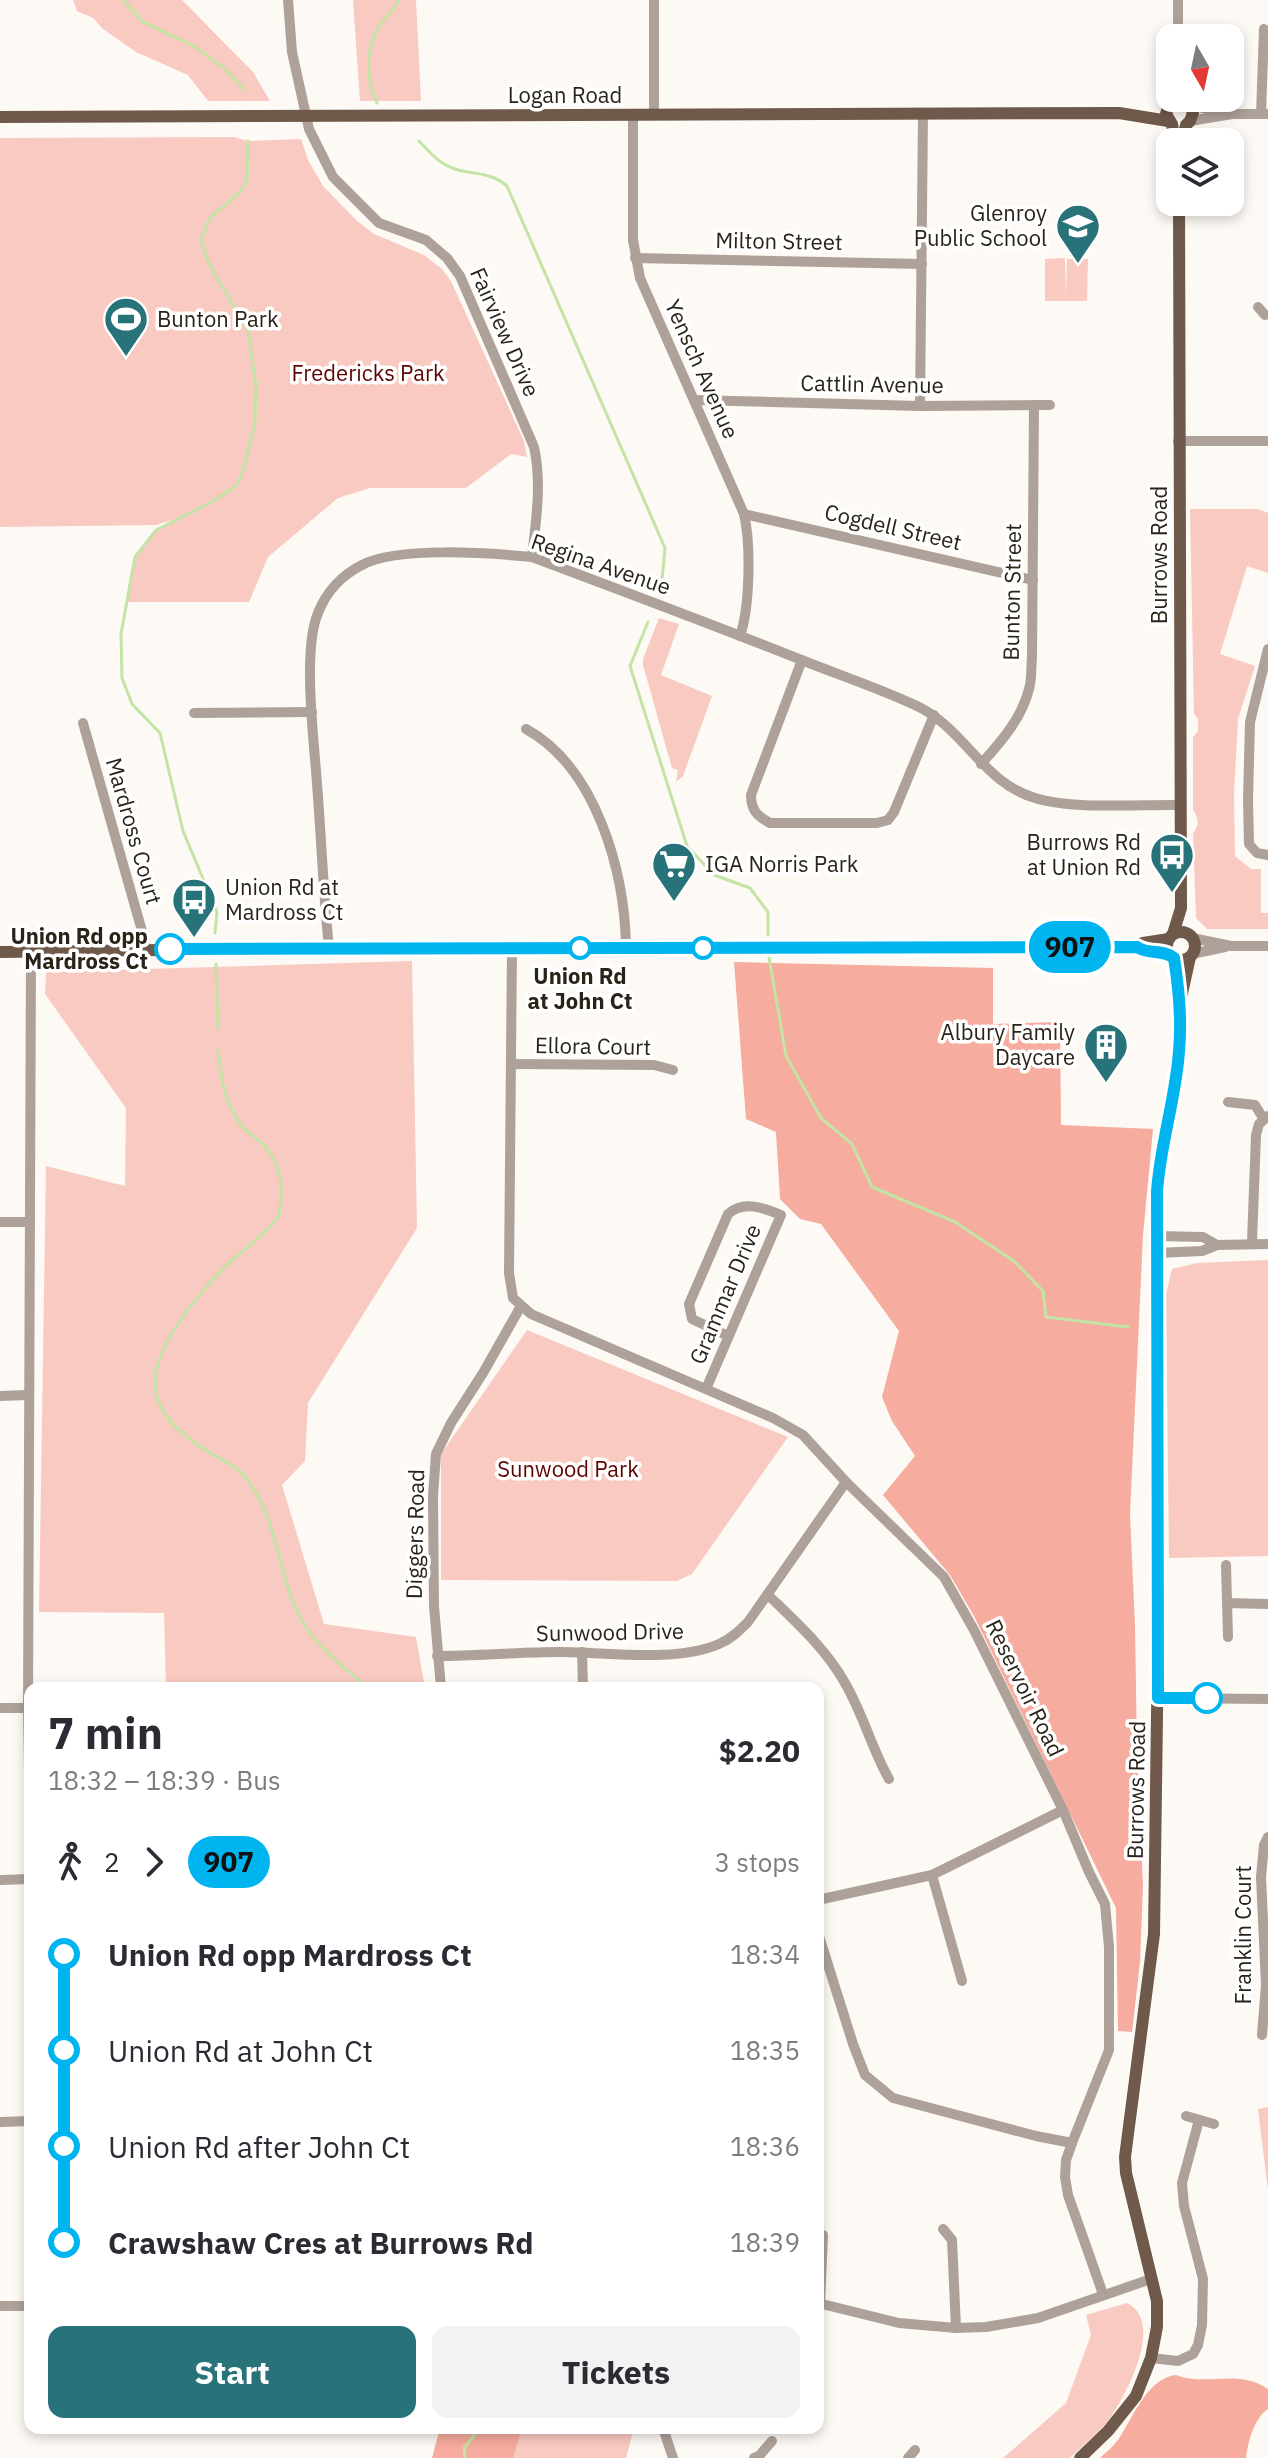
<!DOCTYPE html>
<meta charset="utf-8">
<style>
:root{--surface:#fff;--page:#f2f2f3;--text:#2b2b33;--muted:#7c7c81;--accent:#28727a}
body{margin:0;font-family:"IBM Plex Sans",sans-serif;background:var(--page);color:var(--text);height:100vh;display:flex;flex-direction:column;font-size:30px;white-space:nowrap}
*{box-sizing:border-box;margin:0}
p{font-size:26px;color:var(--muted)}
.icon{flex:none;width:44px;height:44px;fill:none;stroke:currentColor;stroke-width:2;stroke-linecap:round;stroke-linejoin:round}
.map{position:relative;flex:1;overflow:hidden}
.panel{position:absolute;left:24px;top:1682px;width:800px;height:752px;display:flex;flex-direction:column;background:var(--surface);border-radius:16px;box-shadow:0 4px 12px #0003}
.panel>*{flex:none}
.badge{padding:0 16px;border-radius:26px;font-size:28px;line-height:52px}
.needle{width:52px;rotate:171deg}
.tools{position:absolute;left:1156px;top:24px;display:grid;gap:16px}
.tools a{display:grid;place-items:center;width:88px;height:88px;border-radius:16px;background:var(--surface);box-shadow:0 4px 12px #0003;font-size:40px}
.map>.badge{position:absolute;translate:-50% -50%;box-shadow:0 0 0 4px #fff}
.legs{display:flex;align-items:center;gap:12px;height:88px;padding:0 24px;font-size:26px}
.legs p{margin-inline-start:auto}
.summary{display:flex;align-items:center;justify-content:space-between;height:136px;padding:0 24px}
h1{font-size:44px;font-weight:800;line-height:60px}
.button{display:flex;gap:16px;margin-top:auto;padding:16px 24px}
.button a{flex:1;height:92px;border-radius:16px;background:var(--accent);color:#fff;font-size:32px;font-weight:800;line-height:92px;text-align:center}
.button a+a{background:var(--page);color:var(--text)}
ul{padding:0 24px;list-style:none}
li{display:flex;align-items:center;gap:28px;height:96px;font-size:30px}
li i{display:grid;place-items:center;width:12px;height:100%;margin:0 10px;background:currentColor}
li i::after{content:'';width:20px;height:20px;margin:-10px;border:6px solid;border-radius:50%;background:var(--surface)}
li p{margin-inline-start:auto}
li:first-child i{background:linear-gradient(#0000 50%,currentColor 0)}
li:last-child i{background:linear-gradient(currentColor 50%,#0000 0)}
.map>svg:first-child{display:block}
.green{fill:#f9cac1}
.forest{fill:#f6ac9e}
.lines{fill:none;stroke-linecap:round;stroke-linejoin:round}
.stream{stroke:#c3e4a4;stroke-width:3}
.minor{stroke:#aea199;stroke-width:10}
.major{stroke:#6f594b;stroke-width:12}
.line-1-casing{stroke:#fff;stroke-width:18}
.line-1{stroke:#00b5ef;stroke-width:12}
.stop-1-dot{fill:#fff;stroke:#00b5ef;stroke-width:4}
.labels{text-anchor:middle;stroke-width:7;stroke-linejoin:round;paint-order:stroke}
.street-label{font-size:22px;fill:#2a2318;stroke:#fff}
.poi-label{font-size:22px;fill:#2a2318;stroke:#fff;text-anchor:end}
.park-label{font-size:22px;fill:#5d0300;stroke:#fff}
.stop-label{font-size:22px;font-weight:bold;fill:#2a2318;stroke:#fff;text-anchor:end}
</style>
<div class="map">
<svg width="1268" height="2458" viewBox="0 0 1268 2458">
<rect width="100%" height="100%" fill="#fdf9f4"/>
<g class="green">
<path d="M 73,0 L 182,0 L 253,72 L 270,101 L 208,101 L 188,75 L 136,52 L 103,29 L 93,18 L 77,11 Z"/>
<path d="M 353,0 L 416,0 L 421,101 L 360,101 Z"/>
<path d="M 234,137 L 248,141 L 301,139 L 308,160 L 323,186 L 357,221 L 374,234 L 424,255 L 442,269 L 451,281 L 524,441 L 527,457 L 511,454 L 466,488 L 370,488 L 338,498 L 268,557 L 249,602 L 126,602 L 135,557 L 156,530 L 172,520 L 156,525 L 0,527 L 0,138 Z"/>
<path d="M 1065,258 L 1066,298 L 1067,259 L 1088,259 L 1087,301 L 1045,301 L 1045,259 Z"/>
<path d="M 1190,509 L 1258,509 L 1268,513 L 1268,573 L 1247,566 L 1220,654 L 1255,666 L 1238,719 L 1234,794 L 1235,856 L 1251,869 L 1261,869 L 1261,913 L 1268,913 L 1268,929 L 1207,929 L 1196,918 L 1193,833 C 1199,826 1199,818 1193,810 L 1193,737 L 1198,731 L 1198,719 L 1194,714 Z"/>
<path d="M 659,618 L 679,624 L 661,675 L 712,696 L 683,776 L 676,782 L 678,770 L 672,768 L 643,665 L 643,659 Z"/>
<path d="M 412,961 L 417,1228 L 308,1403 L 305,1461 L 282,1485 L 324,1624 L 416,1637 L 425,1688 L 166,1688 L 164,1613 L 39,1612 L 46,1166 L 125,1186 L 126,1108 L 45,994 L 46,972 Z"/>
<path d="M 1268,1260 L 1268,1556 L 1169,1558 L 1166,1294 L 1172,1269 L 1197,1263 Z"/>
<path d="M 527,1330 L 788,1437 L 692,1574 L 677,1581 L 441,1580 L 441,1454 Z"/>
<path d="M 1268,2107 L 1268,2190 L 1258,2109 Z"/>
<path d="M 1127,2303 C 1166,2322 1125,2398 1107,2422 C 1096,2435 1082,2446 1070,2458 L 1003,2458 L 1066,2403 L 1091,2335 L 1086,2315 Z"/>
<path d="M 486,2428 L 634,2428 L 626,2458 L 481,2458 Z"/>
</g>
<g class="forest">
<path d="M 734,962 L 993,968 L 993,1024 L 1060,1022 L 1061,1125 L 1153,1129 L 1143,1235 L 1130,1514 L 1135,1626 L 1137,1752 L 1143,1886 L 1140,1962 L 1132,2032 L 1118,2031 L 1116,1908 L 974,1616 L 950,1575 L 883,1495 L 915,1456 L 892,1421 L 882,1397 L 899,1331 L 821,1224 L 800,1219 L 780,1199 L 776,1132 L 746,1119 Z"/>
<path d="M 1176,2375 C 1206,2387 1238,2368 1268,2389 L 1268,2409 C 1254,2418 1248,2442 1246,2458 L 1100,2458 C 1106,2452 1113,2447 1118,2440 C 1133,2418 1147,2378 1176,2375 Z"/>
<path d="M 440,2428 L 522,2428 L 513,2458 L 432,2458 Z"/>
</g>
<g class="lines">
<g class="stream">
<path d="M 123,0 L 143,22 L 192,45 L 223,67 L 245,90"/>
<path d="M 377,103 C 365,77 365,45 383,21 C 388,13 396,9 398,0"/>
<path d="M 419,141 C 427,149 435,159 444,164 C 465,177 486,168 507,186 L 665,548 L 661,591"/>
<path d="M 648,622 L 630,666 L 687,846 L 714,875 L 750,888 L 768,912 L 768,935"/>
<path d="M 215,933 L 217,912 L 183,831 L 160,733 L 132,704 L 122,678 L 121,634 L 135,557 L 156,530 L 208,504 L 236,486 L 242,474 L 255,423 L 256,386 L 248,330 L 209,264 L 201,240 L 209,219 L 241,191 L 247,181 L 248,141"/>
<path d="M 769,957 L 786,1056 L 821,1118 L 852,1144 L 872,1187 L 955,1222 L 1014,1261 L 1043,1291 L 1046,1317 L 1128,1327"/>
<path d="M 216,964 L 218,1028"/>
<path d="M 218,1051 C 221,1078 224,1102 241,1125 C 248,1134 261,1140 268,1150 C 277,1162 283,1180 281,1196 C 281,1201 280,1209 279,1214 C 272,1230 236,1255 223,1269 C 200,1293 168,1331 158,1364 C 144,1406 179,1434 212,1454 C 224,1461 238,1467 246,1478 C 280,1521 276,1573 301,1619 C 316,1646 345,1669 369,1688"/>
<path d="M 465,2458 L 464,2448 L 480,2428"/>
</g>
<g class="minor">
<path d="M 288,0 L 292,52 L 309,129 L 333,177 L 379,223 L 426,240 L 447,258 L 460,276 L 534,447 C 542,483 536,521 532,557"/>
<path d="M 654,0 L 654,115"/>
<path d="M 1178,0 L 1178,38"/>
<path d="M 1190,105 L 1226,113"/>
<path d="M 1261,114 L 1264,29"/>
<path d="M 633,115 L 633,240 L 640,278 L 744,514 C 751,544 750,607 740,636"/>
<path d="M 1190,121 L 1232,114 L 1268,114"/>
<path d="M 635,258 L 922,264"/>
<path d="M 1258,307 L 1265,315"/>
<path d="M 694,400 L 920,406 L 1050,405"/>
<path d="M 920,406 L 923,114"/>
<path d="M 1178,441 L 1268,441"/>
<path d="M 744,514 L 1033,580"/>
<path d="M 1268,649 L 1250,722 L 1248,800 L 1249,844 L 1257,853 L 1268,855"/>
<path d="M 802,660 L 751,795 C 751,810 757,816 770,823 L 877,823 L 888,820 L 894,812 L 934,715"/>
<path d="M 194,713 L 312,712"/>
<path d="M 83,723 L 144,938 L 145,950"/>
<path d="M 526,729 C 597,768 625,873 626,948"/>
<path d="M 981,764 C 1001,742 1022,718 1029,689 C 1032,679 1031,667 1032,657 L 1034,405"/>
<path d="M 1192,938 L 1231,946 L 1268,946"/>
<path d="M 329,948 C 323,890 321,830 316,771 C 313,732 303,648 318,613 C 326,592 342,575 362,565 C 397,546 491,553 532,557 C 623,591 714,625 804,661 C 842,676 881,689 917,706 C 964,728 983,783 1035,798 C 1073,810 1140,804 1181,805"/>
<path d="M 512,948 L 509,1273 L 513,1298 L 531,1314 L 773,1418 L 803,1435 L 846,1482 L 944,1577 L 974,1630 L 1063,1810 L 1089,1872 L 1105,1904 L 1109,1947 L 1109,2050 L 1072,2143 L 1066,2160 L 1065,2177 L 1068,2195 L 1103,2294"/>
<path d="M 1192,954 L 1225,947"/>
<path d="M 511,1064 L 654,1065 L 673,1070"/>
<path d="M 1228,1102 L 1255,1105 L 1263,1118"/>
<path d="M 0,1222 L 30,1222"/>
<path d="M 1156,1236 L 1203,1237 L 1217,1245"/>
<path d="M 1252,1242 L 1256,1135 L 1259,1124 L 1268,1116"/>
<path d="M 1157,1253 L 1202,1251 L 1217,1245 L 1268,1244"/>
<path d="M 706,1389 L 781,1215 C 764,1208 744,1200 728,1214 L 689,1304 L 692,1319 L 728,1336"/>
<path d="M 0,1396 L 28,1395"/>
<path d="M 1226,1565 L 1228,1637"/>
<path d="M 768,1595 C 796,1622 826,1649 845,1683 C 863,1714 872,1749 889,1779"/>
<path d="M 1227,1603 L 1268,1604"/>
<path d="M 582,1652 L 583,1688"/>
<path d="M 437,1656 C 478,1656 519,1652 560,1652 C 608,1652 675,1663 719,1644 C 731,1639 739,1631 748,1622 L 846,1482"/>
<path d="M 441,1688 L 434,1606 L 433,1496 L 436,1454 L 451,1423 L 483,1373 L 521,1306"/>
<path d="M 1158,1698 L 1268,1699"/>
<path d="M 0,1708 L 28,1708"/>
<path d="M 30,1825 L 28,1708 L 31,951"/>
<path d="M 932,1875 L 962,1981"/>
<path d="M 0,1880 L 30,1879"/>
<path d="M 818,1900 L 932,1875 L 1063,1810"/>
<path d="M 818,1933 L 853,2044 L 865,2075 L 893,2098 L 1036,2136 L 1072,2143"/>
<path d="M 1262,2035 L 1266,1985 L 1261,1877 L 1264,1845 L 1268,1837"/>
<path d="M 1186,2116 L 1214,2124"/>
<path d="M 0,2122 L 30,2121"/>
<path d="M 943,2229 L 952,2240 L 956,2328"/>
<path d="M 818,2303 L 899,2323 L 956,2328 L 986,2327 L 1038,2318 L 1151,2279"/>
<path d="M 820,2303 L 823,2235"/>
<path d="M 0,2306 L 30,2306"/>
<path d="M 1151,2358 L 1178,2361 L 1193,2354 L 1198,2345 L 1202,2325 L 1203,2279 L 1184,2206 L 1182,2183 L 1199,2120"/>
<path d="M 663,2428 L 673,2458"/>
<path d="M 754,2458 L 759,2456 L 772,2441"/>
<path d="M 908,2458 L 915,2450"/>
</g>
<g class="major">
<path d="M 0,117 L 1119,113 L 1168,121"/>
<path d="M 1175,142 L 1172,124 L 1166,114 L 1169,104 L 1179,100 L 1189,103 L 1193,113 L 1190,121 L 1186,125 L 1182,142"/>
<circle cx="1181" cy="946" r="14"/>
<path d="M 1173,934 L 1181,908 L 1179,202"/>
<path d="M 1137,947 L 1143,951 L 1169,954"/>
<path d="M 0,952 L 246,949 L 1137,947 L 1143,943 L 1169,939"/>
<path d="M 1080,2458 L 1108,2431 L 1136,2396 L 1151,2358 L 1157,2327 L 1157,2301 L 1126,2173 L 1125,2157 L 1154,1934 L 1158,1642 L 1157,1192 L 1159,1167 L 1179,1052 L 1181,998 L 1190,957"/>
</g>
</g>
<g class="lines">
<g class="line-1-casing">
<path id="line-1" d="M 170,949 L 1137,947 C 1148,955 1164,949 1174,958 C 1179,989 1182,1019 1179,1051 C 1176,1098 1160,1144 1157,1192 L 1158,1698 L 1207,1698"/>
</g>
<use href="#line-1" class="line-1"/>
</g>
<defs>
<g id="school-pin" transform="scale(2.3)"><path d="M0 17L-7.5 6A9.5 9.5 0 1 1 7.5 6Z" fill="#28727a" stroke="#fff"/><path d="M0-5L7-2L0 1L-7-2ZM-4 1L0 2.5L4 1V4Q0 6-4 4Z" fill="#fff"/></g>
<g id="stadium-pin" transform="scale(2.3)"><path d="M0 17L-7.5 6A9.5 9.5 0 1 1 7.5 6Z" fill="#28727a" stroke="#fff"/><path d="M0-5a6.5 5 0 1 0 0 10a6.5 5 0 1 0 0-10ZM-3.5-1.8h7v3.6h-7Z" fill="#fff"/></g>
<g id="bus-pin" transform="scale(2.3)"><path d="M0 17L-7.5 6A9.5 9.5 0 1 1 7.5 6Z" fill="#28727a" stroke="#fff"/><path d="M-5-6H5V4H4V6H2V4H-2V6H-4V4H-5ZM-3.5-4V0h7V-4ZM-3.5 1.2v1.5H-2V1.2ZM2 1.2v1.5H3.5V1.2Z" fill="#fff"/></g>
<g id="supermarket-pin" transform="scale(2.3)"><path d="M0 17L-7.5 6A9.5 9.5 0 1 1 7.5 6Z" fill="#28727a" stroke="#fff"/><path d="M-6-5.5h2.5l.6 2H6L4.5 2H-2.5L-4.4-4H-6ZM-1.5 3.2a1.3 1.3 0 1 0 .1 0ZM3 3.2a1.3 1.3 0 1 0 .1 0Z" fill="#fff"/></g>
<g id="building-pin" transform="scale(2.3)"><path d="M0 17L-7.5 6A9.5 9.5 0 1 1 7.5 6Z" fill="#28727a" stroke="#fff"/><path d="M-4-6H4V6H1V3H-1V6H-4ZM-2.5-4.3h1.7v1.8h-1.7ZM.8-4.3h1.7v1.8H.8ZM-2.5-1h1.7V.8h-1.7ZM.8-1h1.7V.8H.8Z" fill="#fff"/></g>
</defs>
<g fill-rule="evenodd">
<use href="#school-pin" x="1078" y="226"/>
<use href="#stadium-pin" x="126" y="319"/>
<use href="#bus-pin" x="1172" y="855"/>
<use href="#supermarket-pin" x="674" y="864"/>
<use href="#bus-pin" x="194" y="900"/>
<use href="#building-pin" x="1106" y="1045"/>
</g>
<g class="stop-1-dot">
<circle cx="580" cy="948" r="10"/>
<circle cx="703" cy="948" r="10"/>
<circle cx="170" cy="949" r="14"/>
<circle cx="1207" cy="1698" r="14"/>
</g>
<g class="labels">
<g class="street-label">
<text x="565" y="103">Logan Road</text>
<text transform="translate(779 241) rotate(1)" y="8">Milton Street</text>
<text transform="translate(505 332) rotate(66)" y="8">Fairview Drive</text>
<text transform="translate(702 369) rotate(66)" y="8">Yensch Avenue</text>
<text transform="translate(872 384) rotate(1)" y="8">Cattlin Avenue</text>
<text transform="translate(893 527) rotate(13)" y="8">Cogdell Street</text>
<text transform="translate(1159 555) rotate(-90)" y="8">Burrows Road</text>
<text transform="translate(601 564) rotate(19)" y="8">Regina Avenue</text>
<text transform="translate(1012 592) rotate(-89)" y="8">Bunton Street</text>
<text transform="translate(134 831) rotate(74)" y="8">Mardross Court</text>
<text transform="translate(593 1046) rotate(1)" y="8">Ellora Court</text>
<text transform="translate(725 1294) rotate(-67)" y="8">Grammar Drive</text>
<text transform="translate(415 1534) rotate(-89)" y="8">Diggers Road</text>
<text transform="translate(610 1632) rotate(-1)" y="8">Sunwood Drive</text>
<text transform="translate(1025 1688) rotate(64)" y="8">Reservoir Road</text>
<text transform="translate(1136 1790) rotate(-89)" y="8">Burrows Road</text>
<text transform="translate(1243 1935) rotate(-90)" y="8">Franklin Court</text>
</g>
<g class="poi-label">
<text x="1047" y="221">Glenroy<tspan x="1047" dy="25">Public School</tspan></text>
<text x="157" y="327" text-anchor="start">Bunton Park</text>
<text x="1141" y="850">Burrows Rd<tspan x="1141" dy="25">at Union Rd</tspan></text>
<text x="705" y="872" text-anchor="start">IGA Norris Park</text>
<text x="225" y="895" text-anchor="start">Union Rd at<tspan x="225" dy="25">Mardross Ct</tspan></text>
<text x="1075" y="1040">Albury Family<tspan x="1075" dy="25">Daycare</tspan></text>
</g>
<g class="park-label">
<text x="368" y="381">Fredericks Park</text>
<text x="568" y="1477">Sunwood Park</text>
</g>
<g class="stop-label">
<text x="148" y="944">Union Rd opp<tspan x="148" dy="25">Mardross Ct</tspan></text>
<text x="580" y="984" text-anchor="middle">Union Rd<tspan x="580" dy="25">at John Ct</tspan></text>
</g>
</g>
</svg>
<div class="tools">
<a><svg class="needle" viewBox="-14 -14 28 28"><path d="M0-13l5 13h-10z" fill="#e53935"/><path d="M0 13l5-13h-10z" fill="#7c7c81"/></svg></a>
<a><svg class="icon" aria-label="layers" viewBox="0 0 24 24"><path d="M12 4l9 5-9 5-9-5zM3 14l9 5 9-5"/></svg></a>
</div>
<b class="badge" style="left:1070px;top:947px;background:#00b5ef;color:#111">907</b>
<section class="panel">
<div class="summary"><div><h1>7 min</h1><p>18:32 – 18:39 · Bus</p></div><b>$2.20</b></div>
<div class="legs"><svg class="icon" aria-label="walk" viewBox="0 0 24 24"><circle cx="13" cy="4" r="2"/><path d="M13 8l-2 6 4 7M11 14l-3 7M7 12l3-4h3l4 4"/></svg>2<svg class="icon" aria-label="forward" viewBox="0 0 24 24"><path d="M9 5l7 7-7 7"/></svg><b class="badge" style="background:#00b5ef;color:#111">907</b><p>3 stops</p></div>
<ul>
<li><i style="color:#00b5ef"></i><b>Union Rd opp Mardross Ct</b><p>18:34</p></li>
<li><i style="color:#00b5ef"></i><span>Union Rd at John Ct</span><p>18:35</p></li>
<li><i style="color:#00b5ef"></i><span>Union Rd after John Ct</span><p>18:36</p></li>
<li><i style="color:#00b5ef"></i><b>Crawshaw Cres at Burrows Rd</b><p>18:39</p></li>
</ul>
<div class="button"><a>Start</a><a>Tickets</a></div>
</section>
</div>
